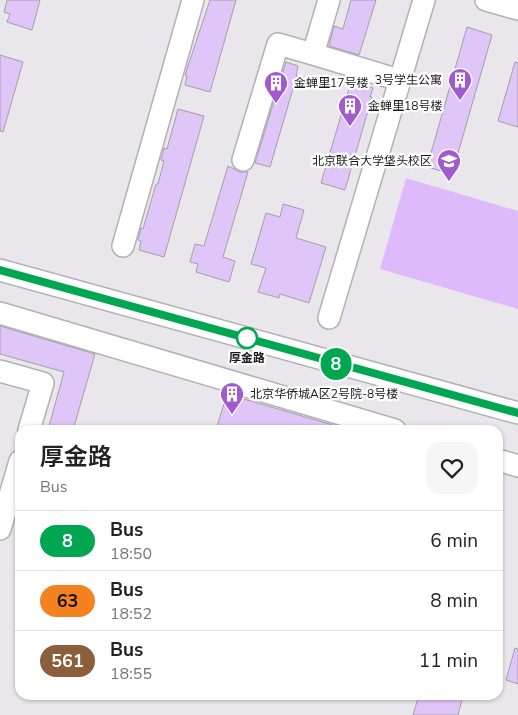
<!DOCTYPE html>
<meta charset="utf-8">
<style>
:root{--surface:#fff;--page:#f6f6f6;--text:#222;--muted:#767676;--line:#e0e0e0}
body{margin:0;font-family:"Nunito Sans","Noto Sans SC",sans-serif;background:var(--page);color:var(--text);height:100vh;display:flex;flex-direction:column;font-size:19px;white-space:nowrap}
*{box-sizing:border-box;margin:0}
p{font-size:16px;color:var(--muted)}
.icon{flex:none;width:28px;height:28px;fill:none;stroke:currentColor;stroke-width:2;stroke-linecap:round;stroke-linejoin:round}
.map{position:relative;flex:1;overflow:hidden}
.side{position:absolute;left:15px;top:425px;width:488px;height:275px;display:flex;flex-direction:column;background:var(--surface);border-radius:15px;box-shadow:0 1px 4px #0004}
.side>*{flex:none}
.badge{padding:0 10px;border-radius:16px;font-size:18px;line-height:32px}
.map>.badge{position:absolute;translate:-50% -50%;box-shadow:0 0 0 2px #fff}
.round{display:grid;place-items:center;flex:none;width:52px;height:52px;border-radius:15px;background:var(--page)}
.overview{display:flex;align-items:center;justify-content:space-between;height:85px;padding:0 25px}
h1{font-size:24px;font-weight:600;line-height:38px}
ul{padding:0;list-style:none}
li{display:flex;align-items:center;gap:15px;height:60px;padding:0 25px;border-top:1px solid var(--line)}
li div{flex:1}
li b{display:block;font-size:19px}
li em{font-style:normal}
li .badge{min-width:55px;font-weight:700;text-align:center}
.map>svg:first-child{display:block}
.green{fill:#debafc}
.building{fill:#e0c5f8;stroke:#a2a0a4}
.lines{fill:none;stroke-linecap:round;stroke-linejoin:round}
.minor-casing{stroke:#b3b1b5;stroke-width:24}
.minor{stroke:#fff;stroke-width:21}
.line-casing{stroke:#fff;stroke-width:11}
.line{stroke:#00a651;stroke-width:8}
.stop-dot{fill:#fff;stroke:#00a651;stroke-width:2.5}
.labels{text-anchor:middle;stroke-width:4.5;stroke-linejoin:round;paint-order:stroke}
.poi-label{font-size:12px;fill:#19181a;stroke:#fff;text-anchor:start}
.stop-label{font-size:12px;font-weight:bold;fill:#19181a;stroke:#fff}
</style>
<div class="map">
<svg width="518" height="715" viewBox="0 0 518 715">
<rect width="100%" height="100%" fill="#e9e7eb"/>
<path class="green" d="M 406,178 L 518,211 L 518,309 L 380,269 Z"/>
<g class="building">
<path d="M 7,0 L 40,0 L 32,30 L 7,22 L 10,14 L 4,12 Z"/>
<path d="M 210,0 L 236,0 L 210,92 L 185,85 L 187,76 L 185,75 Z"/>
<path d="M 351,0 L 376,0 L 359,55 L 329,46 L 334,26 L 343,29 Z"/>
<path d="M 467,27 L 492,35 L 452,174 L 427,167 Z"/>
<path d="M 0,55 L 23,62 L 3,132 L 0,131 Z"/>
<path d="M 286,62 L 298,66 L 296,75 L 297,75 L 270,167 L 255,163 Z"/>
<path d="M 515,62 L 518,63 L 518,127 L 498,121 Z"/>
<path d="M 351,82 L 373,88 L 370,97 L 372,97 L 345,190 L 321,183 Z"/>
<path d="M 178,109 L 204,116 L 164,257 L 139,250 L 141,241 L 138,240 L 141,228 L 143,229 L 154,191 L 156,184 L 158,184 L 164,161 L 161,160 L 164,148 L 167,149 Z"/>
<path d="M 228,166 L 240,172 L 248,172 L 223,257 L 235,261 L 229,282 L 196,272 L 198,264 L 190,262 L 195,244 L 204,246 Z"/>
<path d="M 283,204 L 304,210 L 296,238 L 326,247 L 309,303 L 280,294 L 279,298 L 258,292 L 266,268 L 251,264 L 266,213 L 280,217 Z"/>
<path d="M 0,326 L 95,354 L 73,430 L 48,430 L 64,372 L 0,354 Z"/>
<path d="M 227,394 L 343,428 L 342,430 L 216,430 Z"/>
<path d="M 515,648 L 518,649 L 518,684 L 506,680 Z"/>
<path d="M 419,695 L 450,695 L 462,699 L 458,715 L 413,715 Z"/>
</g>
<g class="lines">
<g class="minor-casing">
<g id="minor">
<path d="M 329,0 L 313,54 L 399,80"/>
<path d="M 486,0 L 518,9"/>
<path d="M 243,160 L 278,44 L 313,54"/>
<path d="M 123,246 L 193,0"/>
<path d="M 0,270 L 518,413"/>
<path d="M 0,313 L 395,430"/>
<path d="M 329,318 L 424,0"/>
<path d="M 0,371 L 43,383 L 29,430"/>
<path d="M 498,460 L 518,466"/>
<path d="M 0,529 L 20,461"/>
</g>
</g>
<use href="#minor" class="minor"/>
</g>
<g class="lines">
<g class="line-casing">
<path id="line" d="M 0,270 L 518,413"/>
</g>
<use href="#line" class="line"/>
</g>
<defs>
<g id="building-pin" transform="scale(1.25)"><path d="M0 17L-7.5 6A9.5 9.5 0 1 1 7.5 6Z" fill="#a05bcf" stroke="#fff"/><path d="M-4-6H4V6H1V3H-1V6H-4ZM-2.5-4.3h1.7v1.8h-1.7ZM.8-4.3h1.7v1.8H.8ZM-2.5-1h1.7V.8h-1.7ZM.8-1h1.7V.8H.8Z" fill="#fff"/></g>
<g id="university-pin" transform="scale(1.25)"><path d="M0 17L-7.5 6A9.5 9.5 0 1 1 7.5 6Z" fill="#a05bcf" stroke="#fff"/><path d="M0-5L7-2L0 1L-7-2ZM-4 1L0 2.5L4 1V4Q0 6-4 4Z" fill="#fff"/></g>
</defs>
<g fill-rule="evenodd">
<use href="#building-pin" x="460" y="80"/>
<use href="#building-pin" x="276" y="83"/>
<use href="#building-pin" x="350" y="106"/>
<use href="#university-pin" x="449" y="161"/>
<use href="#building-pin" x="232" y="394"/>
</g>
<circle class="stop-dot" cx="247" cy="338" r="10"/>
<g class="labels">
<g class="poi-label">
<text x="442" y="84" text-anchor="end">3号学生公寓</text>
<text x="294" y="87">金蝉里17号楼</text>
<text x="368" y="110">金蝉里18号楼</text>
<text x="432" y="165" text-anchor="end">北京联合大学垡头校区</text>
<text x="250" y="398">北京华侨城A区2号院-8号楼</text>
</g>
<g class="stop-label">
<text x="247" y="362">厚金路</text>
</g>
</g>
</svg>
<b class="badge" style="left:336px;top:364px;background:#00a651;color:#fff">8</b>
<section class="side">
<div class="overview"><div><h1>厚金路</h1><p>Bus</p></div><a class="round"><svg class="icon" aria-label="heart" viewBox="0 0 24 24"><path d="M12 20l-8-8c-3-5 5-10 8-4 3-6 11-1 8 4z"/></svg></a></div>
<ul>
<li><span class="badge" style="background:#00a651;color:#fff">8</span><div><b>Bus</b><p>18:50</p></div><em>6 min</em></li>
<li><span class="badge" style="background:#f58220;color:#111">63</span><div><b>Bus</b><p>18:52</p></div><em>8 min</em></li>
<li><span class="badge" style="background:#8b5e3c;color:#fff">561</span><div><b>Bus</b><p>18:55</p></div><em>11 min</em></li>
</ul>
</section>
</div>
